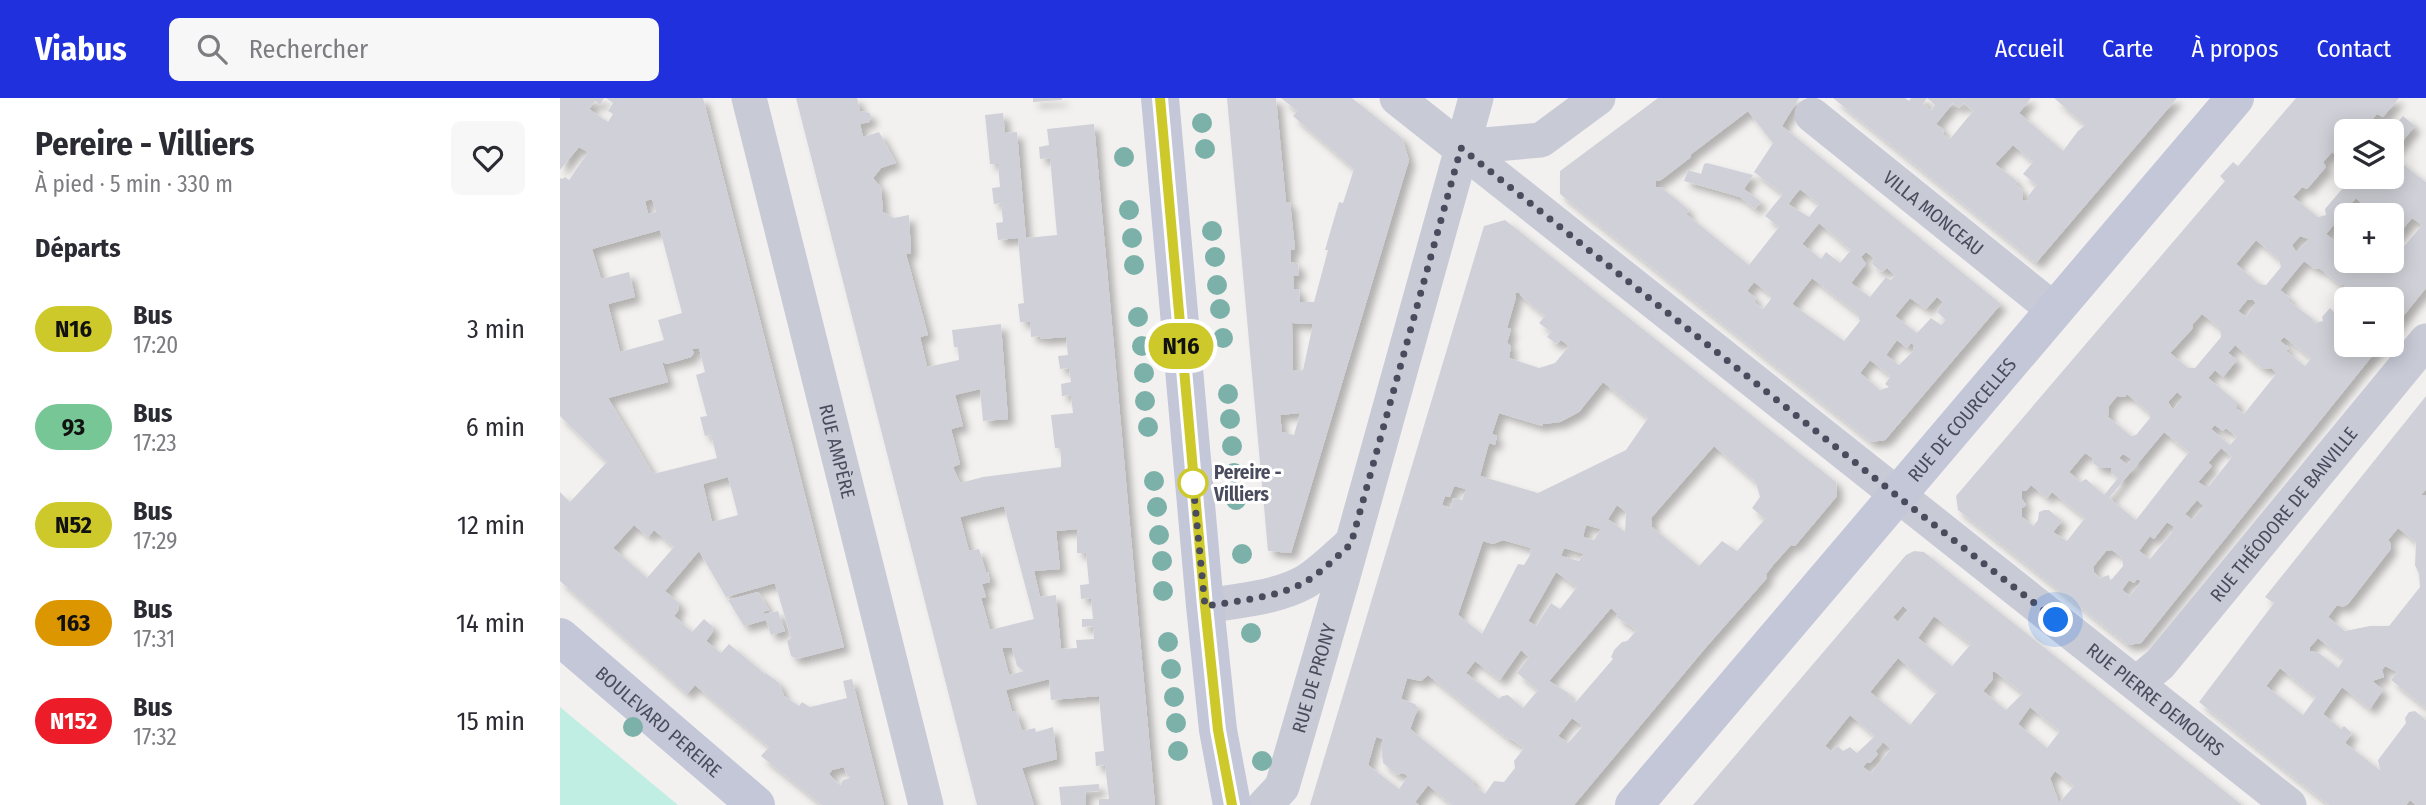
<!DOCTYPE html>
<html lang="fr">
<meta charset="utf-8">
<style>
:root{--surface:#fff;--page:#f7f7f7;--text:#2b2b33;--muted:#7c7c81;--accent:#2030dd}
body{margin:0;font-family:"Fira Sans Condensed",sans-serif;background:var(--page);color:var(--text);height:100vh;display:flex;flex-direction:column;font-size:26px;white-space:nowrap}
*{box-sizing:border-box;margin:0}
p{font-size:23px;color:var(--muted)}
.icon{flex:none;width:38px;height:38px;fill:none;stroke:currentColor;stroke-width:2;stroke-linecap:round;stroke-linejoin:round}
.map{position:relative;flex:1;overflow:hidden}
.details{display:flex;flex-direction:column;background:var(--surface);width:560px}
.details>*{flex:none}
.badge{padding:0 14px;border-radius:23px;font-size:24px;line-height:46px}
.tools{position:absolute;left:1774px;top:21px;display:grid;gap:14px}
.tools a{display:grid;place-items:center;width:70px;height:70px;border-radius:10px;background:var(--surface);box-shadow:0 4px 18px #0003;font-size:35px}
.you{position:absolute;width:35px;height:35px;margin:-18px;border:5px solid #fff;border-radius:50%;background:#1a73e8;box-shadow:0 0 0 10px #1a73e833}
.map>.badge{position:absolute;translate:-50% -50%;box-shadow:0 0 0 4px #fff}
h2{padding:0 35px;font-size:26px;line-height:63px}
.round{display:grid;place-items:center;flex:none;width:74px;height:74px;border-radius:10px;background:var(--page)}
.headline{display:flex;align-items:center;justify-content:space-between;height:119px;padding:0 35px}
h1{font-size:33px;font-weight:700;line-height:52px}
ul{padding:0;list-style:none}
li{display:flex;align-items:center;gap:21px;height:98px;padding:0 35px}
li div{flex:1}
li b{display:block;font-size:26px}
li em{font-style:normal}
li .badge{min-width:77px;font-weight:700;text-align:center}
header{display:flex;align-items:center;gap:42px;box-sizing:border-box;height:98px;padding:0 35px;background:var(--accent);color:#fff}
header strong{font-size:33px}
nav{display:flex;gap:38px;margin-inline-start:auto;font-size:24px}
.search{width:490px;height:63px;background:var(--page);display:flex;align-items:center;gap:18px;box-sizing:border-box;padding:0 24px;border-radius:10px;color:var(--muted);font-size:26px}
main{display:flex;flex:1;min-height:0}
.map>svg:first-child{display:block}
.green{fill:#c1eee2}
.building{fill:#d0d1d8;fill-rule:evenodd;filter:url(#shadow)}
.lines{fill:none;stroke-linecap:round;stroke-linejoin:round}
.street{stroke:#c8cad6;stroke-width:35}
.secondary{stroke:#c4c7d8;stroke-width:38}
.tree{fill:#7cb1a9}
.line-casing{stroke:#fff;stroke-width:16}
.line{stroke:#cec92a;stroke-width:10}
.walk{stroke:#494c5d;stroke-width:7;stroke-dasharray:0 12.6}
.stop-dot{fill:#fff;stroke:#cec92a;stroke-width:3.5}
.labels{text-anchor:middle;stroke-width:6;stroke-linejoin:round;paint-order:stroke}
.street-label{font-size:19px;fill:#494c5d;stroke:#fff}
.stop-label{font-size:19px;font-weight:bold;fill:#494c5d;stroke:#fff;text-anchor:start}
</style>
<header>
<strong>Viabus</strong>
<div class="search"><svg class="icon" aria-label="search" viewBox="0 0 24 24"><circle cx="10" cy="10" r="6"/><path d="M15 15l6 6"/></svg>Rechercher</div>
<nav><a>Accueil</a><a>Carte</a><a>À propos</a><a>Contact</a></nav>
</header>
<main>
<section class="details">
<div class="headline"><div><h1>Pereire - Villiers</h1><p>À pied · 5 min · 330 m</p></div><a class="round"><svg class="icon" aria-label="heart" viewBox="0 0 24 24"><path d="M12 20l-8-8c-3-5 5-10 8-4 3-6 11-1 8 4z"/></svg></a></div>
<h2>Départs</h2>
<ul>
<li><span class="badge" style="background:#cec92a;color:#111">N16</span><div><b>Bus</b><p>17:20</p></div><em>3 min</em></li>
<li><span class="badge" style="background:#77c695;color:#111">93</span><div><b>Bus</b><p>17:23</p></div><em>6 min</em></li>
<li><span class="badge" style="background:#cec92a;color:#111">N52</span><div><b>Bus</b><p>17:29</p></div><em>12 min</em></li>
<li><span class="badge" style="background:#dc9600;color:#111">163</span><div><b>Bus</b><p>17:31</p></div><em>14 min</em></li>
<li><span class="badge" style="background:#ed1c29;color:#fff">N152</span><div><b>Bus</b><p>17:32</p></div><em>15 min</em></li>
</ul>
</section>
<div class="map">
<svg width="1866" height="707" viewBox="0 0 1866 707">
<defs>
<filter id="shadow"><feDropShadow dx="6" dy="6" stdDeviation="3.5" flood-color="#0004"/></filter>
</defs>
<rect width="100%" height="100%" fill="#f3f1f0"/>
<path class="green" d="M 0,609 L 118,707 L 0,707 Z"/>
<g class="building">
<path d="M 0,0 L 44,0 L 40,7 L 35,3 L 29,11 L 48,24 L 53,16 L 48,13 L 53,5 L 46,0 L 143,0 L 284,549 L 237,561 L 231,558 L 227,543 L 231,540 L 215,485 L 166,499 L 139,453 L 105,493 L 119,505 L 118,513 L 114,518 L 132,534 L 144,521 L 153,529 L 152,535 L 146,543 L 161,555 L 169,546 L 205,576 L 206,575 L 219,585 L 224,598 L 239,608 L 242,604 L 250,609 L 287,600 L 283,583 L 292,581 L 324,707 L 262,707 L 201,658 L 209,649 L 135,587 L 127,596 L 0,483 L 0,394 L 10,404 L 47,364 L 0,318 L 0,80 L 2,81 L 5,79 L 9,82 L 28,54 L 19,49 L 0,72 ZM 92,101 L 96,114 L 88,116 L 85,103 ZM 100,132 L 122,215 L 98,222 L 104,242 L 60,254 L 48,206 L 75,199 L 69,174 L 41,181 L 32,151 ZM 139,250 L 145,274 L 136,277 L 147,318 L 140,319 L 145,338 L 151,337 L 157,360 L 93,376 L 48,300 L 108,284 L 102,264 L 107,266 L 131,259 L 134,255 L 132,251 ZM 168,379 L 178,417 L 152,424 L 143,386 ZM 74,427 L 88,439 L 94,432 L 114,449 L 87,480 L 53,450 ZM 284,669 L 286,676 L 290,677 L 290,680 L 283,682 L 280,688 L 269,676 L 272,672 Z"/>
<path d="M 236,0 L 297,0 L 300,13 L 310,15 L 311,20 L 309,24 L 300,26 L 303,39 L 319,34 L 336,65 L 321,70 L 313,80 L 321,90 L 323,114 L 334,120 L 349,117 L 351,155 L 346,156 L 368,237 L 360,239 L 367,269 L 399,262 L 398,249 L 394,249 L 392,232 L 441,226 L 448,321 L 423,323 L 420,291 L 395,297 L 403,328 L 391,331 L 400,366 L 393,369 L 400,385 L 423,379 L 501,369 L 501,350 L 495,350 L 491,317 L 513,315 L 511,297 L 502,298 L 501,286 L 511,284 L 509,270 L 500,271 L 498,258 L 508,257 L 506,239 L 480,241 L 480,238 L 471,239 L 470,224 L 460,224 L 458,206 L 464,205 L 458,140 L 438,142 L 436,125 L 443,124 L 441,105 L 434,106 L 432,90 L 440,89 L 438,66 L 430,66 L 425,17 L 443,15 L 445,35 L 457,34 L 466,140 L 497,137 L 490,60 L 480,61 L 479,49 L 489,47 L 487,31 L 534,26 L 595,707 L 539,707 L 539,701 L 549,701 L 545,667 L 536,668 L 535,654 L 544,653 L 539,598 L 491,602 L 489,581 L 446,592 L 452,614 L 456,613 L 462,633 L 475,630 L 476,634 L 493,629 L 497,661 L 462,670 L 474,707 L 417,707 ZM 444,408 L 474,521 L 430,532 L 421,500 L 426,499 L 422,486 L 430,484 L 428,474 L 426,474 L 419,451 L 409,453 L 400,419 ZM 517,431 L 517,455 L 526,455 L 529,486 L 520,487 L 521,501 L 531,500 L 533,521 L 522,521 L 522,529 L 533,528 L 534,541 L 516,542 L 517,550 L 501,551 L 496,497 L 480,499 L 474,473 L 500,471 L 496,433 ZM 442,550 L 452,550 L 457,568 L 464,573 L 449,577 Z"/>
<path d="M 473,0 L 502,0 L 502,2 L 473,4 Z"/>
<path d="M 667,0 L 716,0 L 726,104 L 730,104 L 735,151 L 731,152 L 731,164 L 738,166 L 739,178 L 733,178 L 734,191 L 739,191 L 740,204 L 754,204 L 768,152 L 765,152 L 774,121 L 779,104 L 783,105 L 794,71 L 733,18 L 737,13 L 721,0 L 792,0 L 842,40 L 849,62 L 731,455 L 708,453 ZM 732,225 L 753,226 L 743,272 L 733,273 ZM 740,315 L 734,337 L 722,334 L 720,317 Z"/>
<path d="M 1098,0 L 1239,0 L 1222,28 L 1441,206 L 1325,342 L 1311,344 L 1000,96 L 1000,73 ZM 1188,13 L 1213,45 L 1194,74 L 1223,96 L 1205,118 L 1219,129 L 1189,167 L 1126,116 L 1129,112 L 1101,89 L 1096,89 L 1096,83 L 1101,82 L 1131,59 L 1130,57 ZM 1240,91 L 1259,106 L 1249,119 L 1228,106 ZM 1259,125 L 1291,152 L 1280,165 L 1266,154 L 1261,161 L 1242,146 ZM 1306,154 L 1314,160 L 1312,164 L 1313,167 L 1322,174 L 1327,170 L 1335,177 L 1331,182 L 1326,179 L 1310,199 L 1291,185 L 1306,166 L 1301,159 ZM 1252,180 L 1297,215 L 1300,223 L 1284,243 L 1232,206 ZM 1194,184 L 1211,197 L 1211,201 L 1203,211 L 1194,204 L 1196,200 L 1187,193 ZM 1377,199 L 1383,204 L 1377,214 L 1386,222 L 1381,227 L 1371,220 L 1357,235 L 1335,218 L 1350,200 L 1366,211 ZM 1337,242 L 1347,250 L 1351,245 L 1354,247 L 1353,253 L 1339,267 L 1326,257 ZM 1310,262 L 1331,278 L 1325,286 L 1329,289 L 1320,292 L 1300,275 Z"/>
<path d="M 1273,0 L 1345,0 L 1349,3 L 1351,0 L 1471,0 L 1459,15 L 1503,53 L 1518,33 L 1525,27 L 1494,0 L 1617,0 L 1476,165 ZM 1367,0 L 1375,7 L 1371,13 L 1363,6 ZM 1393,5 L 1399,10 L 1404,5 L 1413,13 L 1390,41 L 1384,37 L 1383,31 L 1376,26 ZM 1453,47 L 1473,64 L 1463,76 L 1477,87 L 1468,98 L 1468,105 L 1467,102 L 1462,102 L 1463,93 L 1455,86 L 1457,83 L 1435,66 Z"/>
<path d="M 1736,0 L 1839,0 L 1823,19 L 1817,16 L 1806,28 L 1809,31 L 1817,30 L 1820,33 L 1787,33 L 1787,66 L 1772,54 L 1763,64 L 1766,69 L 1747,91 L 1742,89 L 1733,99 L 1758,119 L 1766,117 L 1765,111 L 1788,84 L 1795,83 L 1795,79 L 1832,79 L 1832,58 L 1866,84 L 1866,190 L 1832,232 L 1832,201 L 1787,201 L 1787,247 L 1821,247 L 1581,545 L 1568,547 L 1398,412 L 1396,398 L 1665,83 L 1660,78 L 1673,64 L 1678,68 ZM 1796,100 L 1816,117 L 1832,117 L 1832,144 L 1852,120 L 1862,127 L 1839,154 L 1832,149 L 1832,163 L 1787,163 L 1787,153 L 1766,136 ZM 1740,138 L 1749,141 L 1736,154 L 1732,147 ZM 1696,142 L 1719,161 L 1721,169 L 1706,187 L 1699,186 L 1676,166 ZM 1744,163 L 1755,171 L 1759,170 L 1781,187 L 1784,187 L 1785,195 L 1780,197 L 1776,202 L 1780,206 L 1774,214 L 1770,210 L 1762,219 L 1763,223 L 1754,225 L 1753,221 L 1730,204 L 1730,200 L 1720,192 ZM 1687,202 L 1693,202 L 1696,205 L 1686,219 L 1678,213 ZM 1642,216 L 1660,230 L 1661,239 L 1635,270 L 1628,270 L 1610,255 L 1633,230 L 1632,227 ZM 1724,239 L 1751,260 L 1745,268 L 1726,253 L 1729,250 L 1720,243 ZM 1675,247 L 1703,271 L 1711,270 L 1717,275 L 1684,316 L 1677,311 L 1677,304 L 1648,280 L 1655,272 L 1663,279 L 1677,262 L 1668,255 ZM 1617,294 L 1623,299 L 1613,312 L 1608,304 ZM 1567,296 L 1590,315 L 1590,320 L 1576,337 L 1571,338 L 1548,319 L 1549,308 L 1557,298 L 1565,299 ZM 1655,327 L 1663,333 L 1666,330 L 1677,339 L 1670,347 L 1651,331 ZM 1604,334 L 1629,354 L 1576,422 L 1549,400 ZM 1661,350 L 1672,359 L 1649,388 L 1644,388 L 1638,384 L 1652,368 L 1648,365 ZM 1525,355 L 1534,361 L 1532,364 L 1539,370 L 1551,370 L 1551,375 L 1558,380 L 1544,397 L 1526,381 L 1520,384 L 1509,374 ZM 1563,356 L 1572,361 L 1567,367 L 1559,360 ZM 1471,387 L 1487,400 L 1492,394 L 1525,420 L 1507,443 L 1493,434 L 1502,423 L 1489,412 L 1484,412 L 1479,414 L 1478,422 L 1473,428 L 1462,419 L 1462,410 L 1466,407 L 1462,401 L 1462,393 L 1466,393 ZM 1637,402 L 1644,408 L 1632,422 L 1625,416 ZM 1607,424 L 1613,428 L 1613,433 L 1590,461 L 1579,453 L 1590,438 L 1594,441 ZM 1552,452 L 1563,460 L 1563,468 L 1552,481 L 1550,482 L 1549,477 L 1540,480 L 1534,474 L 1533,469 L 1546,453 ZM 1577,481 L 1581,483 L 1570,498 L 1562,492 L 1569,482 L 1574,485 Z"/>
<path d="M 1843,18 L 1855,28 L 1832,56 L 1832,33 L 1829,33 Z"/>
<path d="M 1147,65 L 1193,77 L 1184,91 L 1201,104 L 1195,111 L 1180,99 L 1124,83 L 1128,72 L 1141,76 L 1144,66 Z"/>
<path d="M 945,122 L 1276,384 L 1277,398 L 1235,448 L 1231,447 L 1214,466 L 1206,476 L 1207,480 L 1147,548 L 1014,707 L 892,707 L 868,687 L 855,704 L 859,707 L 750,707 L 924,128 ZM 959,194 L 961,198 L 985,218 L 979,225 L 991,234 L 987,239 L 997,246 L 1001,242 L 1009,248 L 995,265 L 979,270 L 949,260 L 951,248 L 947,245 L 951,231 L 947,230 L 956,199 L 955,195 ZM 1043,284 L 1088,320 L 1066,352 L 978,395 L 920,378 L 929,345 L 935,347 L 937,338 L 932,336 L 939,315 L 982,328 L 983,326 L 1000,324 L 1019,314 ZM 1154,348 L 1196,384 L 1200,399 L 1192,410 L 1205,421 L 1177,453 L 1162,443 L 1139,468 L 1092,429 L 1091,420 ZM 894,388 L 906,391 L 902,402 L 893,400 L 891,410 L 882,407 L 885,398 L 890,399 ZM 1057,407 L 1066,414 L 1065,434 L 1048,421 ZM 1026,427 L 1041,431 L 1034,442 L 1023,439 ZM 943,442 L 971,450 L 970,457 L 964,467 L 958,466 L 922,536 L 898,517 L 923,443 L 933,446 ZM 1004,450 L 1024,456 L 1019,463 L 1001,458 ZM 996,474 L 1017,489 L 1000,511 L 991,505 L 976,528 L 968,523 ZM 1051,510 L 1058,516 L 1056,519 L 1077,532 L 1067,543 L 1062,544 L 1054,552 L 1051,559 L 1053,561 L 1015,605 L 1008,598 L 1010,596 L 989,583 ZM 961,552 L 969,559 L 957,575 L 978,592 L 963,610 L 948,597 L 942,598 L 939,601 L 906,575 L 915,563 L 940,582 ZM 868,577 L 950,642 L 951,641 L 964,650 L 954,663 L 955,670 L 944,684 L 934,683 L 925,696 L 912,686 L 914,683 L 850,631 L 858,610 L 855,606 L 841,601 L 847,580 L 861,583 ZM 1012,620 L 1023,628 L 1008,645 L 998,638 ZM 816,639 L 823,641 L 821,648 L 823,665 L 837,677 L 843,675 L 848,678 L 839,691 L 808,667 Z"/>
<path d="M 1866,298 L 1866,391 L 1861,397 L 1866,398 L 1866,610 L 1831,582 L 1837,574 L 1825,568 L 1822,572 L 1824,579 L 1812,583 L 1823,592 L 1810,611 L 1782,589 L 1763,616 L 1781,631 L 1784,628 L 1792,635 L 1785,645 L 1820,672 L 1818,662 L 1846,625 L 1845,620 L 1849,614 L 1855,613 L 1866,622 L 1866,707 L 1856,707 L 1850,702 L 1846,707 L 1769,707 L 1639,604 L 1714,505 L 1705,499 ZM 1838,430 L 1856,444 L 1855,467 L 1859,476 L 1860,489 L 1829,528 L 1810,528 L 1785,533 L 1768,519 L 1777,507 L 1783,509 L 1788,506 L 1830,452 L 1831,446 L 1828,442 ZM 1758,540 L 1784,561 L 1778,570 L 1759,555 L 1750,553 L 1750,549 ZM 1720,570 L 1756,599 L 1743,617 L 1706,588 Z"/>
<path d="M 1354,453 L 1364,454 L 1682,707 L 1133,707 L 1346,457 ZM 1343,508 L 1348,512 L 1338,524 L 1333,519 ZM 1374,518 L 1411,546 L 1392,568 L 1358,540 ZM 1338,560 L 1377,594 L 1350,627 L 1310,594 ZM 1434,573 L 1463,595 L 1446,612 L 1423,593 L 1433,581 L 1432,575 ZM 1470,609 L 1500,633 L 1487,650 L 1458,626 ZM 1290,617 L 1315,638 L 1297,655 L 1290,649 L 1283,653 L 1278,648 L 1271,653 L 1265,648 ZM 1323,644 L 1331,651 L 1311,675 L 1303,669 L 1307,664 L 1310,665 L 1318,656 L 1315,653 ZM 1495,673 L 1514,688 L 1499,705 L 1490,680 Z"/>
<path d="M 198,494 L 209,512 L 203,514 L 205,516 L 218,513 L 225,533 L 211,537 L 206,522 L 184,528 L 168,502 Z"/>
<path d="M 539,686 L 539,693 L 525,694 L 526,707 L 501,707 L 499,689 Z"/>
</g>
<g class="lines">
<g class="street">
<path id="s1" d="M 189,0 L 366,707"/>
<path id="s2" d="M 837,0 L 1729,707"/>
<path id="s3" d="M 1252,17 L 1493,211"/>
<path d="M 901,49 L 981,42 L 1038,0"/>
<path d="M 645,508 C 677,503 716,500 745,484 C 762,474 776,459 791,446"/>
<path id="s4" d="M 1577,585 L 1600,566 L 1866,243"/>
<path id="s5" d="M 705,707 L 722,689 L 782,482 L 916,0"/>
</g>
<g class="secondary">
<path d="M 600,0 L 645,508 L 658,632 L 672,707"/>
<path id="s6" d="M 0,539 L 196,707"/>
<path id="s7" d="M 1074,707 L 1675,0"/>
</g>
</g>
<g class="tree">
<circle cx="642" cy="25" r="10"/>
<circle cx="645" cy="51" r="10"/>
<circle cx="564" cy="59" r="10"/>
<circle cx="569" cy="112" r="10"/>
<circle cx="652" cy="133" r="10"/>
<circle cx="572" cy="140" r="10"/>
<circle cx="655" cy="159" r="10"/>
<circle cx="574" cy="167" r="10"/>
<circle cx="657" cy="187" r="10"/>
<circle cx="660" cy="211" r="10"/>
<circle cx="578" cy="219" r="10"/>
<circle cx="663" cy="240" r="10"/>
<circle cx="582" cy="248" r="10"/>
<circle cx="584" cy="275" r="10"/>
<circle cx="668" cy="296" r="10"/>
<circle cx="585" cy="303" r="10"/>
<circle cx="670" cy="321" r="10"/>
<circle cx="588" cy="329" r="10"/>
<circle cx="672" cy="348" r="10"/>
<circle cx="674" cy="375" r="10"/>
<circle cx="594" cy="383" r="10"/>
<circle cx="676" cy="402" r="10"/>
<circle cx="597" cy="409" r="10"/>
<circle cx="599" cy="437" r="10"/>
<circle cx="682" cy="456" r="10"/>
<circle cx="602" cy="463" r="10"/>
<circle cx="603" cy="493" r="10"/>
<circle cx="691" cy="535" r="10"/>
<circle cx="608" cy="544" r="10"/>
<circle cx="611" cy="571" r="10"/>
<circle cx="614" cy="599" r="10"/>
<circle cx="616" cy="625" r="10"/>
<circle cx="73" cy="629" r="10"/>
<circle cx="618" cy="653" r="10"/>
<circle cx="702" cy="663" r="10"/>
</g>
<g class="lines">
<g class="line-casing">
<path id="line" d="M 600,0 L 645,508 L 658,632 L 672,707"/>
</g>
<use href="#line" class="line"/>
<path class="walk" d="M 633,385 L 632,375 L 645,508 C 677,503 716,500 745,484 C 762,474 776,459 791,446 L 901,50 L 1336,397 L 1496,522"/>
</g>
<circle class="stop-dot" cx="633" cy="385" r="14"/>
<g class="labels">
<g class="street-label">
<text dy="7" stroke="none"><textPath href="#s3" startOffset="156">VILLA MONCEAU</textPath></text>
<text dy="7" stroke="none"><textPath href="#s7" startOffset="506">RUE DE COURCELLES</textPath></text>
<text dy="7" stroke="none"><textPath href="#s1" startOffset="364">RUE AMPÈRE</textPath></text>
<text dy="7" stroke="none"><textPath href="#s4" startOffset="224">RUE THÉODORE DE BANVILLE</textPath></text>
<text dy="7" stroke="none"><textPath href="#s5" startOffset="138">RUE DE PRONY</textPath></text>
<text dy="7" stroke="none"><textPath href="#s2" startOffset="968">RUE PIERRE DEMOURS</textPath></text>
<text dy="7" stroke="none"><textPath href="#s6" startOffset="130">BOULEVARD PEREIRE</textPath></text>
</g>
<g class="stop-label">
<text x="654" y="381">Pereire -<tspan x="654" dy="22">Villiers</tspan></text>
</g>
</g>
</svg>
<div class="tools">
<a><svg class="icon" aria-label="layers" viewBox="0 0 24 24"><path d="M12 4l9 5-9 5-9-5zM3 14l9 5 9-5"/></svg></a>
<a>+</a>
<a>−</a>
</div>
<div class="you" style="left:1496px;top:522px"></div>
<b class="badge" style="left:621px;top:248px;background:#cec92a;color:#111">N16</b>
</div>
</main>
